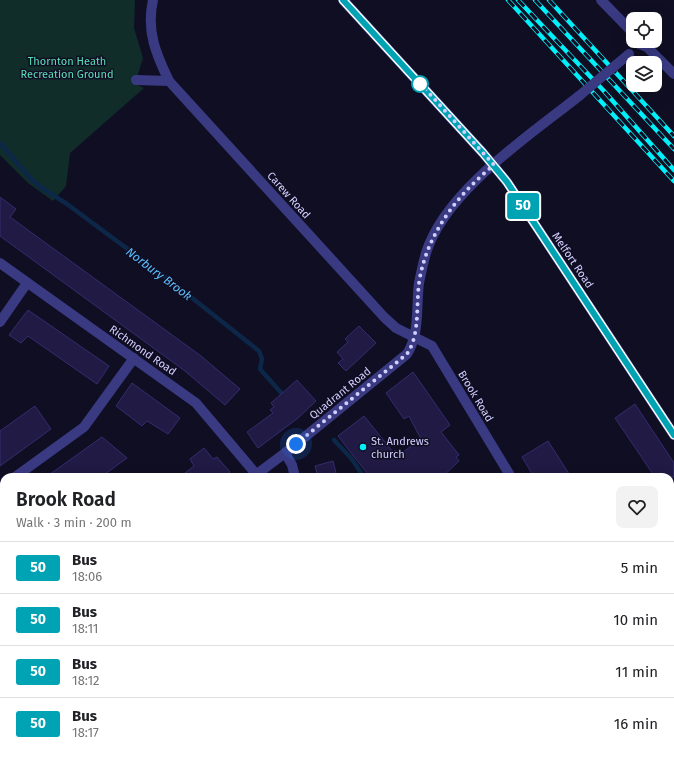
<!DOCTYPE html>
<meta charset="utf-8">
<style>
:root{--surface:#fff;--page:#f2f2f2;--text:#202124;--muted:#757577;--line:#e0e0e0}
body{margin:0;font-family:"Fira Sans",sans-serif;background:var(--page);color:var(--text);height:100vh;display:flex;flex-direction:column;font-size:15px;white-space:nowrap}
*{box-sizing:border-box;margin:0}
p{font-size:13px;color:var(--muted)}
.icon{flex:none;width:22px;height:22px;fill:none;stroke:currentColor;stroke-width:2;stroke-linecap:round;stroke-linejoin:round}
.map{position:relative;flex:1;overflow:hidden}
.side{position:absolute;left:0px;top:473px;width:674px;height:284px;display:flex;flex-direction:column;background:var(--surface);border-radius:12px 12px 0 0;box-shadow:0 4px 16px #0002}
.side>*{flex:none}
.badge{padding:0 8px;border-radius:3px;font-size:14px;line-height:26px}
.buttons{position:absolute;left:626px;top:12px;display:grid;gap:8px}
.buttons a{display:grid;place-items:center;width:36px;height:36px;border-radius:8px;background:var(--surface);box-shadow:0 4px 16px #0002;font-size:20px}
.you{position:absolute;width:20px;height:20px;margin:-10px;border:3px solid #fff;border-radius:50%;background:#1a73e8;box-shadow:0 0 0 6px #1a73e833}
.map>.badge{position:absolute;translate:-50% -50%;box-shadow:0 0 0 2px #fff}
.round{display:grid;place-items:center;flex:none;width:42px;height:42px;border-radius:8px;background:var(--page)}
.summary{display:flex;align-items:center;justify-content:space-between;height:68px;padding:0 16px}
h1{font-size:19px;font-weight:600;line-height:30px}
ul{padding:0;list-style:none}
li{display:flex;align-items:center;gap:12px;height:52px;padding:0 16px;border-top:1px solid var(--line)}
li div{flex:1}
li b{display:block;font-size:15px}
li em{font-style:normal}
li .badge{min-width:44px;font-weight:700;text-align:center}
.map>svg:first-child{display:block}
.green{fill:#112d2a}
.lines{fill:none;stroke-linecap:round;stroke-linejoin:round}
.stream{stroke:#0c2748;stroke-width:4.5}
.building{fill:#201a44;stroke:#352c70}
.minor{stroke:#393a82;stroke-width:10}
.major{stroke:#b656ff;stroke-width:10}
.rail-casing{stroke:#00f0fa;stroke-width:4.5}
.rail{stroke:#100e23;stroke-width:3;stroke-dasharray:9;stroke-linecap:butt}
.minor-bridge{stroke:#393a82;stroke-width:10}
.line-casing{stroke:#fff;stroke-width:9}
.line{stroke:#00a3b4;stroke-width:6}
.walk{stroke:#d2cfff;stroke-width:4;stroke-dasharray:0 7.2}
.stop-dot{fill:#fff;stroke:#00a3b4;stroke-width:2}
.poi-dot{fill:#00f0fa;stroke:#100e23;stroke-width:1.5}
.labels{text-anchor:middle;stroke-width:3;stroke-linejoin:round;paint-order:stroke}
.park-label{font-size:11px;fill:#5bdfb6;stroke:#100e23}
.street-label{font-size:11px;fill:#d2cfff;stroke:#100e23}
.poi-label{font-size:11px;fill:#d2cfff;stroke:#100e23;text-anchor:start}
.water-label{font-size:12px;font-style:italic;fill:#5dbeff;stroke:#100e23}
</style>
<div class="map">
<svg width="674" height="757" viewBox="0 0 674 757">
<rect width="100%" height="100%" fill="#100e23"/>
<path class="green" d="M 0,0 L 135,0 L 134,28 L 143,58 L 135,84 L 144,88 L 70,153 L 66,186 L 53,201 L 28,183 L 0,155 Z"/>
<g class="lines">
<g class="stream">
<path d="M 0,143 L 30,178 L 42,188 L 67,204 L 172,282 L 259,351 L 262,359 L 260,369 L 285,397"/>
<path d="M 334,440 L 351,458 L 364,477"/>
</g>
</g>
<g class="building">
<path d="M 0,197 L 16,209 L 10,217 L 201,356 L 240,389 L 225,405 L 185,371 L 0,236 Z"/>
<path d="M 28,310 L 109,366 L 97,384 L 28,336 L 21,343 L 9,335 Z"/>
<path d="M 359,326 L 376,343 L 346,371 L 338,363 L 343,359 L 337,352 L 348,342 L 345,339 Z"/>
<path d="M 413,372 L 450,425 L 441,432 L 459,455 L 456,457 L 459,461 L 442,477 L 370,477 L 338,436 L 364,416 L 393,452 L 395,450 L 399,455 L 421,439 L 409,416 L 404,419 L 386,393 Z"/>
<path d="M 297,380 L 316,401 L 298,418 L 258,448 L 247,432 L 273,413 L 270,410 L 274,407 L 271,403 Z"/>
<path d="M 132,383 L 180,418 L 168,434 L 147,421 L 142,426 L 116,406 Z"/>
<path d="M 635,404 L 674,463 L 674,477 L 655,477 L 615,418 Z"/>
<path d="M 35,406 L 51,429 L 0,466 L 0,431 Z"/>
<path d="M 102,437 L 127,458 L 101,477 L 46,477 Z"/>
<path d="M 548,441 L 571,477 L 534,477 L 522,457 Z"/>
<path d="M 204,448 L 213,459 L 217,457 L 230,472 L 223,477 L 180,477 L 194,466 L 190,459 Z"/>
<path d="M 333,461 L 337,477 L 318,477 L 315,466 Z"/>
</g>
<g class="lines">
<g class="minor">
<path d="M 153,0 C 146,31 156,54 169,81 L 384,317 L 396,328 L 432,346 L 511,477"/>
<path d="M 343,0 L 483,153 L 507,182 L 674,435"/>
<path d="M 601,0 L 633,33"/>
<path d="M 637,43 L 647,47 L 674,74"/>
<path d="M 136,80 L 169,81"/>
<path d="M 0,263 L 196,403 L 256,474"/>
<path d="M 0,322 L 27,283"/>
<path d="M 285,453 L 292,465 L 295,477"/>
<path d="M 15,477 L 84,427 L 134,358"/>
<path d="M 253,477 L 285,453 L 407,354 C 420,334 416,306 419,283 C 421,273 423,263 426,253 C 445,191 530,135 579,96"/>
<path d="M 0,488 L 4,485"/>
<path d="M 0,751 L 4,757"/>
<path d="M 670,752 L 673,757"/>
<path d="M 108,753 L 111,757"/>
<path d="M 539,753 L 541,757"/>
<path d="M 169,757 L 174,753"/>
</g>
<g class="major">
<path d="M 670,737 L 674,735"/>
<path d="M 597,757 L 613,753"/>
</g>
<g class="rail-casing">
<g id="rail">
<path d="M 508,0 L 674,181"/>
<path d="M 518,0 L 603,90 L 674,170"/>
<path d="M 535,0 L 674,149"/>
<path d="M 549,0 L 674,136"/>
</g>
</g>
<use href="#rail" class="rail"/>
<path class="minor-bridge" d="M 579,96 L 629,54"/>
</g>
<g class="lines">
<g class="line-casing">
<path id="line" d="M 343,0 L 483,153 L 507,182 L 674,435"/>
</g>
<use href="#line" class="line"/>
<path class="walk" d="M 296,444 L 407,354 C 420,335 416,306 419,283 C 426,235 457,195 494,165 L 419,82 L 420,84"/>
</g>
<circle class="stop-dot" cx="420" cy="84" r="8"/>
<circle class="poi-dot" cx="363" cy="447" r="4"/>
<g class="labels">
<g class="park-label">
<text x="67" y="65">Thornton Heath<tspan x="67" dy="13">Recreation Ground</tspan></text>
</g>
<g class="street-label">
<text transform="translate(289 195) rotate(48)" y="4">Carew Road</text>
<text transform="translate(573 260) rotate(56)" y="4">Melfort Road</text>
<text transform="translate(143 350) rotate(35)" y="4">Richmond Road</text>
<text transform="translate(340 393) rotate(-39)" y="4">Quadrant Road</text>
<text transform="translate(476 396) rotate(59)" y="4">Brook Road</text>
</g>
<g class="poi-label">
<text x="371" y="445">St. Andrews<tspan x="371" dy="13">church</tspan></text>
</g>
<g class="water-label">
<text transform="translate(159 274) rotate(37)" y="4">Norbury Brook</text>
</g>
</g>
</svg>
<div class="buttons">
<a><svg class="icon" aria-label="locate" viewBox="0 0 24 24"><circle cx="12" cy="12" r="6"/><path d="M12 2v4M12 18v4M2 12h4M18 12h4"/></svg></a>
<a><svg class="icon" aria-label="layers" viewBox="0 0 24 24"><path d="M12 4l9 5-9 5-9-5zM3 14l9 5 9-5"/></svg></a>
</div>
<div class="you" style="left:296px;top:444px"></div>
<b class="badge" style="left:523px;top:206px;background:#00a3b4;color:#fff">50</b>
<section class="side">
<div class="summary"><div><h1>Brook Road</h1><p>Walk · 3 min · 200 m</p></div><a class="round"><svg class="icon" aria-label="heart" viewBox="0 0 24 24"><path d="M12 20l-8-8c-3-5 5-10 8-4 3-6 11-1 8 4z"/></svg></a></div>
<ul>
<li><span class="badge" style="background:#00a3b4;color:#fff">50</span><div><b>Bus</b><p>18:06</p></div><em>5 min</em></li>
<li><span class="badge" style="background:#00a3b4;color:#fff">50</span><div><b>Bus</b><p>18:11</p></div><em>10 min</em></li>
<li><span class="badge" style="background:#00a3b4;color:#fff">50</span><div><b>Bus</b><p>18:12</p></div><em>11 min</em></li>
<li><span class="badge" style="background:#00a3b4;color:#fff">50</span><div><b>Bus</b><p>18:17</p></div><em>16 min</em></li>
</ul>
</section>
</div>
